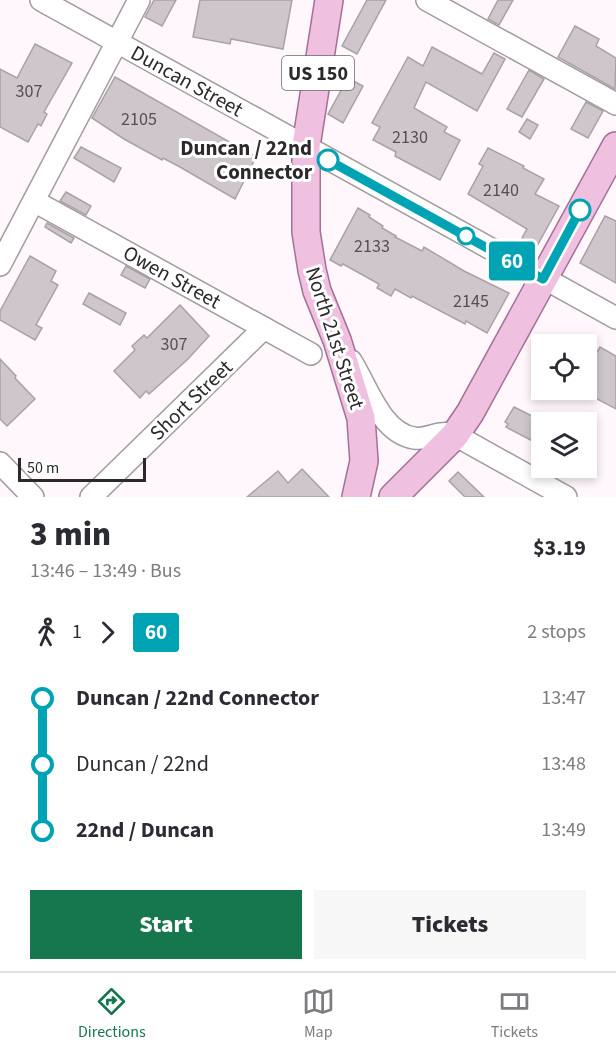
<!DOCTYPE html>
<meta charset="utf-8">
<style>
:root{--surface:#fff;--page:#f7f7f7;--text:#2b2b33;--muted:#7c7c81;--line:#e1e1e2;--accent:#16774e}
body{margin:0;font-family:"Source Sans 3",sans-serif;background:var(--page);color:var(--text);height:100vh;display:flex;flex-direction:column;font-size:22px;white-space:nowrap}
*{box-sizing:border-box;margin:0}
p{font-size:20px;color:var(--muted)}
.icon{flex:none;width:33px;height:33px;fill:none;stroke:currentColor;stroke-width:2;stroke-linecap:round;stroke-linejoin:round}
.map{position:relative;height:497px;overflow:hidden}
.details{display:flex;flex-direction:column;background:var(--surface);flex:1}
.details>*{flex:none}
.badge{padding:0 12px;border-radius:4px;font-size:21px;line-height:39px}
.fabs{position:absolute;left:531px;top:334px;display:grid;gap:12px}
.fabs a{display:grid;place-items:center;width:66px;height:66px;border-radius:0px;background:var(--surface);box-shadow:0 3px 9px #0003;font-size:30px}
.scale{position:absolute;left:18px;bottom:15px;width:128px;box-sizing:border-box;padding-left:6px;border:3px solid #2c292b;border-top:0;font-size:16px;line-height:21px;white-space:nowrap;color:#2c292b;-webkit-text-stroke:4px #fff;paint-order:stroke}
.map>.badge{position:absolute;translate:-50% -50%;box-shadow:0 0 0 3px #fff}
.legs{display:flex;align-items:center;gap:9px;height:66px;padding:0 30px;font-size:20px}
.legs p{margin-inline-start:auto}
.summary{display:flex;align-items:center;justify-content:space-between;height:102px;padding:0 30px}
h1{font-size:33px;font-weight:800;line-height:45px}
.button{display:flex;gap:12px;margin-top:auto;padding:12px 30px}
.button a{flex:1;height:69px;border-radius:0px;background:var(--accent);color:#fff;font-size:24px;font-weight:800;line-height:69px;text-align:center}
.button a+a{background:var(--page);color:var(--text)}
ul{padding:0 30px;list-style:none}
li{display:flex;align-items:center;gap:21px;height:66px;font-size:22px}
li i{display:grid;place-items:center;width:9px;height:100%;margin:0 8px;background:currentColor}
li i::after{content:'';width:15px;height:15px;margin:-8px;border:4px solid;border-radius:50%;background:var(--surface)}
li p{margin-inline-start:auto}
li:first-child i{background:linear-gradient(#0000 50%,currentColor 0)}
li:last-child i{background:linear-gradient(currentColor 50%,#0000 0)}
.dock{display:flex;justify-content:space-around;align-items:center;height:84px;border-top:2px solid var(--line);background:var(--surface);font-size:16px;color:var(--muted)}
.dock a{display:grid;justify-items:center;gap:3px}
.dock .active{color:var(--accent)}
.map>svg:first-child{display:block}
.building{fill:#cec6cb;stroke:#a9a1a6;stroke-width:1.5}
.lines{fill:none;stroke-linecap:round;stroke-linejoin:round}
.minor-casing{stroke:#a29ba0;stroke-width:24}
.major-casing{stroke:#a47094;stroke-width:30}
.minor{stroke:#fff;stroke-width:21}
.major{stroke:#efc0e0;stroke-width:27}
.line-1-casing{stroke:#fff;stroke-width:14}
.line-1{stroke:#00a3b4;stroke-width:9}
.stop-1-dot{fill:#fff;stroke:#00a3b4;stroke-width:3}
.labels{text-anchor:middle;stroke-width:6;stroke-linejoin:round;paint-order:stroke}
.number-label{font-size:18px;fill:#545053}
.shield{fill:#fff;stroke:#6b696b;stroke-width:1.5}
.shield-label{font-size:20px;font-weight:bold;fill:#2c292b}
.street-label{font-size:21px;fill:#2c292b;stroke:#fff}
.stop-label{font-size:21px;font-weight:bold;fill:#2c292b;stroke:#fff;text-anchor:end}
</style>
<div class="map">
<svg width="616" height="497" viewBox="0 0 616 497">
<rect width="100%" height="100%" fill="#fff7fc"/>
<g class="building">
<path d="M 154,0 L 176,0 L 162,26 L 145,17 Z"/>
<path d="M 200,0 L 292,0 L 283,49 L 231,39 L 230,44 L 193,37 Z"/>
<path d="M 367,0 L 386,0 L 357,54 L 342,46 Z"/>
<path d="M 498,0 L 513,0 L 499,25 L 488,19 Z"/>
<path d="M 575,26 L 599,39 L 596,46 L 616,58 L 615,89 L 558,57 Z"/>
<path d="M 35,44 L 72,63 L 44,112 L 47,114 L 41,126 L 38,124 L 28,142 L 0,127 L 0,69 L 17,78 Z"/>
<path d="M 432,47 L 482,74 L 494,53 L 505,59 L 477,111 L 426,82 L 414,108 L 447,127 L 444,132 L 460,140 L 440,180 L 395,156 L 396,152 L 373,140 L 380,127 L 372,123 L 408,57 L 423,66 Z"/>
<path d="M 529,70 L 544,79 L 522,117 L 507,109 Z"/>
<path d="M 115,77 L 256,157 L 235,199 L 180,167 L 163,158 L 162,160 L 124,139 L 92,118 Z"/>
<path d="M 348,78 L 363,86 L 343,123 L 328,114 Z"/>
<path d="M 586,102 L 603,111 L 588,138 L 571,129 Z"/>
<path d="M 527,119 L 538,125 L 530,139 L 519,132 Z"/>
<path d="M 81,147 L 121,168 L 114,182 L 74,158 Z"/>
<path d="M 488,148 L 524,166 L 523,168 L 544,179 L 535,194 L 559,206 L 537,246 L 522,238 L 527,229 L 468,194 L 483,166 L 479,164 Z"/>
<path d="M 66,192 L 91,206 L 86,215 L 60,201 Z"/>
<path d="M 358,208 L 370,215 L 369,217 L 383,226 L 382,228 L 396,236 L 395,237 L 422,251 L 424,247 L 464,271 L 509,293 L 487,333 L 466,321 L 465,324 L 412,296 L 411,298 L 395,289 L 391,296 L 377,288 L 379,284 L 343,264 L 341,266 L 330,260 Z"/>
<path d="M 605,216 L 616,221 L 616,283 L 580,263 Z"/>
<path d="M 47,223 L 74,238 L 71,243 L 45,227 Z"/>
<path d="M 30,256 L 56,271 L 51,281 L 58,285 L 36,325 L 42,328 L 35,340 L 0,320 L 0,311 Z"/>
<path d="M 126,266 L 150,279 L 145,288 L 121,275 Z"/>
<path d="M 89,293 L 126,313 L 120,325 L 83,304 Z"/>
<path d="M 180,305 L 209,336 L 187,360 L 149,394 L 146,391 L 140,398 L 114,371 L 135,350 L 132,346 L 144,335 L 147,338 Z"/>
<path d="M 586,346 L 598,351 L 600,347 L 616,356 L 616,409 L 586,393 Z"/>
<path d="M 0,359 L 16,376 L 15,378 L 35,399 L 7,426 L 0,419 Z"/>
<path d="M 514,407 L 542,421 L 542,446 L 506,427 L 508,424 L 505,422 Z"/>
<path d="M 302,469 L 329,497 L 247,497 L 278,471 L 288,483 Z"/>
<path d="M 458,472 L 484,497 L 465,497 L 449,481 Z"/>
</g>
<g class="lines">
<g class="minor-casing">
<g id="minor">
<path d="M 41,0 L 616,318"/>
<path d="M 427,0 L 616,104"/>
<path d="M 34,201 L 311,354"/>
<path d="M 0,265 L 139,0"/>
<path d="M 351,361 C 367,386 381,433 414,438 C 424,440 432,435 441,434 C 446,433 451,434 455,435 L 566,497"/>
<path d="M 0,463 L 33,497"/>
<path d="M 91,497 L 264,328"/>
</g>
</g>
<g class="major-casing">
<g id="major">
<path d="M 329,0 L 306,146 L 306,232 L 312,270 L 317,291 L 337,340 L 361,418 L 364,461 L 356,497"/>
<path d="M 393,497 L 455,435 L 470,413 L 616,146"/>
</g>
</g>
<use href="#minor" class="minor"/>
<use href="#major" class="major"/>
</g>
<g class="lines">
<g class="line-1-casing">
<path id="line-1" d="M 328,160 L 543,279 L 580,210"/>
</g>
<use href="#line-1" class="line-1"/>
</g>
<g class="stop-1-dot">
<circle cx="328" cy="160" r="10"/>
<circle cx="580" cy="210" r="10"/>
<circle cx="466" cy="236" r="8"/>
</g>
<g class="labels">
<g class="number-label">
<text x="29" y="97">307</text>
<text x="139" y="125">2105</text>
<text x="410" y="143">2130</text>
<text x="501" y="196">2140</text>
<text x="372" y="252">2133</text>
<text x="471" y="307">2145</text>
<text x="174" y="350">307</text>
</g>
<rect class="shield" x="282" y="56" width="72" height="34" rx="4.5"/>
<g class="shield-label">
<text x="318" y="80">US 150</text>
</g>
<g class="street-label">
<text transform="translate(187 81) rotate(29)" y="7">Duncan Street</text>
<text transform="translate(172 277) rotate(29)" y="7">Owen Street</text>
<text transform="translate(335 338) rotate(72)" y="7">North 21st Street</text>
<text transform="translate(191 400) rotate(-44)" y="7">Short Street</text>
</g>
<g class="stop-label">
<text x="312" y="155">Duncan / 22nd<tspan x="312" dy="24">Connector</tspan></text>
</g>
</g>
</svg>
<div class="fabs">
<a><svg class="icon" aria-label="locate" viewBox="0 0 24 24"><circle cx="12" cy="12" r="6"/><path d="M12 2v4M12 18v4M2 12h4M18 12h4"/></svg></a>
<a><svg class="icon" aria-label="layers" viewBox="0 0 24 24"><path d="M12 4l9 5-9 5-9-5zM3 14l9 5 9-5"/></svg></a>
</div>
<div class="scale">50 m</div>
<b class="badge" style="left:512px;top:261px;background:#00a3b4;color:#fff">60</b>
</div>
<section class="details">
<div class="summary"><div><h1>3 min</h1><p>13:46 – 13:49 · Bus</p></div><b>$3.19</b></div>
<div class="legs"><svg class="icon" aria-label="walk" viewBox="0 0 24 24"><circle cx="13" cy="4" r="2"/><path d="M13 8l-2 6 4 7M11 14l-3 7M7 12l3-4h3l4 4"/></svg>1<svg class="icon" aria-label="forward" viewBox="0 0 24 24"><path d="M9 5l7 7-7 7"/></svg><b class="badge" style="background:#00a3b4;color:#fff">60</b><p>2 stops</p></div>
<ul>
<li><i style="color:#00a3b4"></i><b>Duncan / 22nd Connector</b><p>13:47</p></li>
<li><i style="color:#00a3b4"></i><span>Duncan / 22nd</span><p>13:48</p></li>
<li><i style="color:#00a3b4"></i><b>22nd / Duncan</b><p>13:49</p></li>
</ul>
<div class="button"><a>Start</a><a>Tickets</a></div>
</section>
<nav class="dock">
<a class="active"><svg class="icon" aria-label="directions" viewBox="0 0 24 24"><path d="M12 3l9 9-9 9-9-9zM9 14v-3h6M13 9l2 2-2 2"/></svg>Directions</a>
<a><svg class="icon" aria-label="map" viewBox="0 0 24 24"><path d="M3 6l6-2 6 2 6-2v14l-6 2-6-2-6 2zM9 4v14M15 6v14"/></svg>Map</a>
<a><svg class="icon" aria-label="tickets" viewBox="0 0 24 24"><path d="M3 7h18v10H3zM15 7v10"/></svg>Tickets</a>
</nav>
